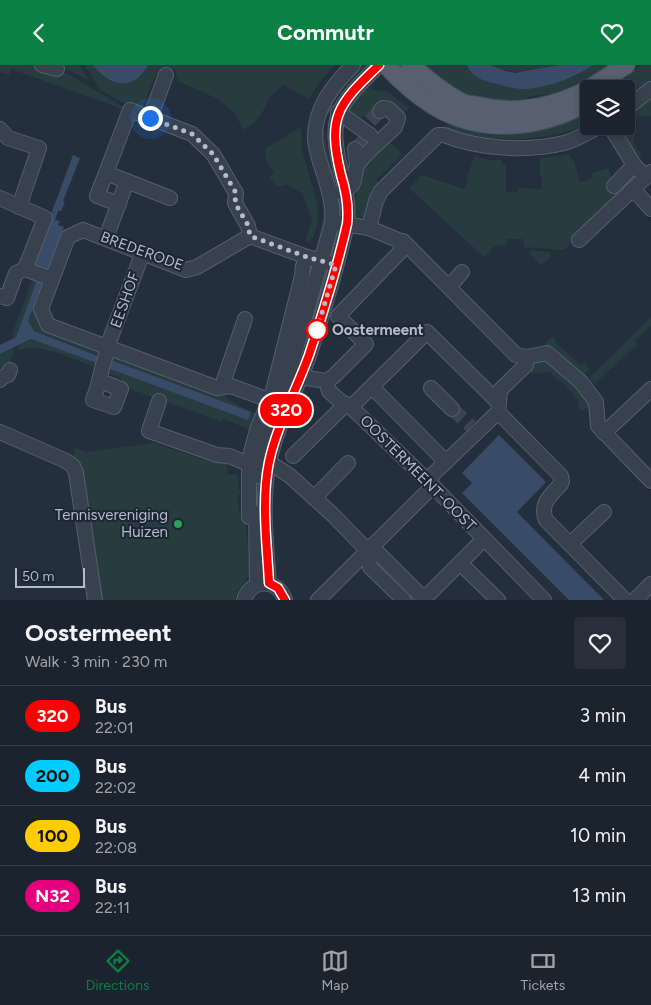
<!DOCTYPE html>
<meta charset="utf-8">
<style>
:root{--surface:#1b232e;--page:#282f3a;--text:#f1f3f6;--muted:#a0a4aa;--line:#39404a;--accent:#0b8043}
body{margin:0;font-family:Figtree,sans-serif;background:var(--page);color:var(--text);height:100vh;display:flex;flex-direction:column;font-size:19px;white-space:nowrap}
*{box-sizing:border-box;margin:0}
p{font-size:16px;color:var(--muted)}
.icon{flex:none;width:28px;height:28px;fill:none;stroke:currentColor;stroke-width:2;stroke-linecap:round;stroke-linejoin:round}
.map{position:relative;height:535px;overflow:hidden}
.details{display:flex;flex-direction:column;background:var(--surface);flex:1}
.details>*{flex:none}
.badge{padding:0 10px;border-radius:16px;font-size:18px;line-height:32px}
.tools{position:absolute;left:580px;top:15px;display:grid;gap:10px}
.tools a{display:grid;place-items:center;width:55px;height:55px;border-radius:5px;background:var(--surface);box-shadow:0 2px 8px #0003,0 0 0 1px var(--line);font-size:25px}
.scale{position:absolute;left:15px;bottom:12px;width:70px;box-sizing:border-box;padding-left:5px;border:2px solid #b4bcc9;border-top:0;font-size:14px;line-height:18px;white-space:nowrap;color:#b4bcc9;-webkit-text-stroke:4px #1d2633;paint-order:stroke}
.you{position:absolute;width:25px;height:25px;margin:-12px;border:4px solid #fff;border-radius:50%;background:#1a73e8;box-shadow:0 0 0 8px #1a73e833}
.map>.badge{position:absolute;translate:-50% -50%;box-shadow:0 0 0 2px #fff}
.round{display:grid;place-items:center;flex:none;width:52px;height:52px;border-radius:5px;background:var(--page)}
.overview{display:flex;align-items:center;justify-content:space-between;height:85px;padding:0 25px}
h1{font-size:24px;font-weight:700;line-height:38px}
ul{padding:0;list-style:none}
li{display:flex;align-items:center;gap:15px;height:60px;padding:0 25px;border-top:1px solid var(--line)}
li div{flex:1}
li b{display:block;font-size:19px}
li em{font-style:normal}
li .badge{min-width:55px;font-weight:700;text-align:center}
header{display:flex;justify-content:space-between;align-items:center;height:65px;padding:0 25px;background:var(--accent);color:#fff;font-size:22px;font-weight:700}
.dock{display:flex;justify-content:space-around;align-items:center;height:70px;border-top:1px solid var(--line);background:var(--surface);font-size:14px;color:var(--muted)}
.dock a{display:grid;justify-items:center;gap:2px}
.dock .on{color:var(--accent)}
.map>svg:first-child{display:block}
.green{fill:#263c3f}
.water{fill:#394c67}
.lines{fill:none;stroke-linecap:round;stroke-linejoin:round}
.minor-tunnel{stroke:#3a4453;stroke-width:14;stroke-dasharray:14 7;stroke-linecap:butt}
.minor-casing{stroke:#565f6c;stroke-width:16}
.major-casing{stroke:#414a57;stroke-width:20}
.minor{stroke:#38414e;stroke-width:14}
.major{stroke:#56606e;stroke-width:18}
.line-casing{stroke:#fff;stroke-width:11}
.line{stroke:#f00;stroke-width:8}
.walk{stroke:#b4bcc9;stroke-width:5;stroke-dasharray:0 9}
.stop-dot{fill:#fff;stroke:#f00;stroke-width:2.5}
.leisure-dot{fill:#2e9e5b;stroke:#1d2633;stroke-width:2}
.labels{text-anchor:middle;stroke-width:4;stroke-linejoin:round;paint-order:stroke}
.street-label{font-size:15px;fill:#b4bcc9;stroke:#1d2633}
.stop-label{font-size:15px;font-weight:bold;fill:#b4bcc9;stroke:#1d2633;text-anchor:start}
.poi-label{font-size:15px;fill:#b4bcc9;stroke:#1d2633;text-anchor:end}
</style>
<header><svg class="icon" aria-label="back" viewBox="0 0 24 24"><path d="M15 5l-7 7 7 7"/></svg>Commutr<svg class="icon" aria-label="heart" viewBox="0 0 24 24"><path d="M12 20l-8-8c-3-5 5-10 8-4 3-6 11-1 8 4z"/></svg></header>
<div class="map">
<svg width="651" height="535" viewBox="0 0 651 535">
<rect width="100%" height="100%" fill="#242f3e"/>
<g class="green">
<path d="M 0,0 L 33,0 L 68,9 L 125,43 L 125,45 L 11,4 L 9,10 L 0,7 Z"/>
<path d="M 49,0 L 79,0 L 88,14 L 86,14 L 70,6 Z"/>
<path d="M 84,0 L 335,0 L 319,18 L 309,34 L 283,20 L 269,33 L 263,46 L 254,58 L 243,65 L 235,48 L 218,34 L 178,16 L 175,5 L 163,2 L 153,16 L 141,45 L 117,35 L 100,24 Z"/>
<path d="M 358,0 L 367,0 C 352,15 335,30 328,51 L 324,50 L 326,40 Z"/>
<path d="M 417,0 L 467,0 L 469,5 L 475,11 L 486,16 L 506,21 L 528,24 L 575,12 L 593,0 L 610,0 C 594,13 574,25 554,29 C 545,30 535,30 527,32 L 529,36 C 554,33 576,26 599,14 C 559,39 505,53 460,32 C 444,25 430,11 417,0 Z"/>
<path d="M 490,0 L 559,0 C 534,6 515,12 490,0 Z"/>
<path d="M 641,0 L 651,0 L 651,20 L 626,40 L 626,24 L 612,24 Z"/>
<path d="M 369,22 L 374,25 L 388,27 L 409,43 L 404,48 L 389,37 C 376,46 362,60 347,46 L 360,30 Z"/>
<path d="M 651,27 L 651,51 L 634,52 L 634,80 L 642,90 L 638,94 L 614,61 L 626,61 L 626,47 Z"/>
<path d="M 589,46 L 589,60 C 535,78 500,77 445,65 L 451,55 Z"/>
<path d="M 301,62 L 302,85 L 318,141 L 317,160 L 313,173 L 312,172 L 310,177 L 305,176 L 312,156 L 303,129 L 287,119 L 278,122 L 269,112 L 274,108 L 266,95 L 265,84 Z"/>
<path d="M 307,64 L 312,64 L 327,133 L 324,175 L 319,174 C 321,163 324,152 323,140 C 321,113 304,91 307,64 Z"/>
<path d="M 322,66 L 325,66 L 329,94 L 336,118 C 324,106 323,82 322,66 Z"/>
<path d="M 386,73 L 402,89 L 376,115 L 381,120 L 365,153 L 357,151 L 351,147 L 351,139 L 356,132 L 363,98 Z"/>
<path d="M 569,89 L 570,94 L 573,93 L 580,117 L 592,113 L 591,108 L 608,103 L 616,124 L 628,115 L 630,117 L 622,127 L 564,185 L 524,182 L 523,174 L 507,174 L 507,180 L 495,181 L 484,192 L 409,123 L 422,110 L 464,124 L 468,115 L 466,113 L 475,91 L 488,95 L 502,95 L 502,100 L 506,100 L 506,127 L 517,127 L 518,123 L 542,124 L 542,112 L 540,112 L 540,93 L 560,91 Z"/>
<path d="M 529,185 L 549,187 L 551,192 L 541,200 L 531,191 Z"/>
<path d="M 34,210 L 38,212 L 16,272 L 13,273 L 12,269 Z"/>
<path d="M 44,214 L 47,220 L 38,245 L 100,286 L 101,291 L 34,266 L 28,256 Z"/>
<path d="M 651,252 L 651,261 L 635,276 L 637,280 L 594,319 L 589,313 Z"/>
<path d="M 554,272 L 556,278 L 581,301 L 584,298 L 590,304 L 580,312 L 546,283 L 545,277 Z"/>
<path d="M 31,274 L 99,299 L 97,303 C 74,295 44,278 19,285 L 17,281 Z"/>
<path d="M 13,283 L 14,286 L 8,304 L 0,308 L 0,289 Z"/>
<path d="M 109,290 L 220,328 L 239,341 L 257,349 L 251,365 L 223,354 L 222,357 L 120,320 L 122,313 L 109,309 L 107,314 L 105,302 L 248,354 L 251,347 L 108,294 Z"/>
<path d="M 554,296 L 597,342 L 579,345 C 581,330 560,317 550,307 L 532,309 L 529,303 L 535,297 Z"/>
<path d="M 154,378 L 204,395 L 206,390 L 230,395 L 227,401 L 228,410 L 237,409 L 240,431 L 240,429 L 237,430 L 240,451 L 245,450 L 250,509 L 238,526 L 235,535 L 100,535 L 78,399 L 73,391 L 75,383 L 86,387 Z"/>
</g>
<g class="water">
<path d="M 93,0 L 148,0 C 133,27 110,22 93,0 Z"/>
<path d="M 467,0 L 490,0 L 506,6 L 515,8 L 559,0 L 593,0 C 575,13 551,21 528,24 C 518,25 505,21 494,18 C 483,16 471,12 467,0 Z"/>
<path d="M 73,90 L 80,93 L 63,136 L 65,137 L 61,146 L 58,146 L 55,155 L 60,156 L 58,160 L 64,162 L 48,204 L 35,201 L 34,195 Z"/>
<path d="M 38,212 L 44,214 L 28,256 L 34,266 L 101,292 L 99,299 L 31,274 L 0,289 L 0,280 L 16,272 Z"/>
<path d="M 108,294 L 251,347 L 248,355 L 105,302 Z"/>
<path d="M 499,370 L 546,417 L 517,447 L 604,535 L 569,535 L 462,428 L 472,418 L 462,408 Z"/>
</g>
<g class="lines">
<g class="minor-tunnel">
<path d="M 370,56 L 380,46"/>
<path d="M 355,84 L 370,70"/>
<path d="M 452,344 L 471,361"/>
</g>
<g class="minor-casing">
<g id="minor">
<path d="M 42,0 L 57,4"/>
<path d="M 626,44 L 651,24"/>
<path d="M 338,47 L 370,70"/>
<path d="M 150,53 L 166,10"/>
<path d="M 610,61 L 634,100 L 646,112"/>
<path d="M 0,64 L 8,73 L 39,83 L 19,142"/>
<path d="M 355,84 L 357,100"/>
<path d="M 106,108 L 97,131 L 119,139"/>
<path d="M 614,121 L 634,100"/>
<path d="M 633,124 L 651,144"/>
<path d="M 340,127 C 360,122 352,108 358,99 C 367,86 384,73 395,62 L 398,53 L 389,44 L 383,43 L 380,46"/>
<path d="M 0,133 L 45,153 L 25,204 L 16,208 L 7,233 L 0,231"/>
<path d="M 170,133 L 106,108 L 130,45 L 192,69 L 213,89 L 236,128 L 235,138 L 248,161 L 250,171"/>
<path d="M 338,158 L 369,163 L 405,178 L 516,290 L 527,292 L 547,288 L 581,317 L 596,337 L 598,361 L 651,416"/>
<path d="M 369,163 L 376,136 L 381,126 L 438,70 L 444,70 C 479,84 528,87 564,78 C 577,75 588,67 600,61"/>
<path d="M 106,173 L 127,116"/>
<path d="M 579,175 L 651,107"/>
<path d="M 25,204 L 52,214"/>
<path d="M 449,222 L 462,207"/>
<path d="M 300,312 L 326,316 L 329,326 L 341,337"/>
<path d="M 0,315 L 1,313 L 8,310 L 10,305"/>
<path d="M 100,316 L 121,324 L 114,342 L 93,335 C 97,325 99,318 101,308 C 103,297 108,287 109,277 L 143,187"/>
<path d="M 326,316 L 333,312 L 366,279 L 338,251 L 400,187 L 403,176"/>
<path d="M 223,322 L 224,315 L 245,254"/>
<path d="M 372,322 L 446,397"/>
<path d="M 431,323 L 452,344"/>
<path d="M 269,335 L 231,321 L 217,323 L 48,260 L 41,244 L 68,172 L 83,165 L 186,205 L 197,202 L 250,171 L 307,192 L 336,200"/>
<path d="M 159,336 L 149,366 L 217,390 L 229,391 L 249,399"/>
<path d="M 351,342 L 427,267 L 498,337"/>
<path d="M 498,347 L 561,411 L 562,416 L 561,419 C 551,430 539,439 546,455 L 625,535"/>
<path d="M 0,367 L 66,396 L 73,401 L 76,408 L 95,535"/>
<path d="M 604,368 L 651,324"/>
<path d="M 293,391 L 346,339 L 351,342 L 433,421 L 544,535"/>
<path d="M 269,397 L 290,411 L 333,450 L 367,485 L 370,502 L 404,535"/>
<path d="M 258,411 L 263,381 L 289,308 L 332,158 C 334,142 329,127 325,112 C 321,100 316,87 315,74 C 314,44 333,20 353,0"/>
<path d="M 427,415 L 498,347 L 500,325 L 526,300 L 527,292"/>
<path d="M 314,433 L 348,398"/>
<path d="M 256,448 L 257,519"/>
<path d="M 249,452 L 249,407 L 251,387 L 257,365 L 273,326 L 302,211 L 303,201 L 307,192"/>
<path d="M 570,479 L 604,447"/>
<path d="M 371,481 L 424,534"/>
<path d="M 460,498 L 498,535"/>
<path d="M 269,518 C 266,478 261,437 269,397 C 277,360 296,326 309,291 C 323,248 337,203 347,159 C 349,142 346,126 342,110 C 327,51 337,41 379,0"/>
<path d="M 244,535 C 251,513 278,513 285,535"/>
<path d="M 318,535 L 433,421"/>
<path d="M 423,535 L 484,474"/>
<path d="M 635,535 L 651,519"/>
</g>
</g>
<g class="major-casing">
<g id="major">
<path d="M 386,0 C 400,15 415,29 433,40 C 481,70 541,64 589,36"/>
<path d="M 410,0 C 427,14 443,28 463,38 C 468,40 473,40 478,41 C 516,50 555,42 589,24"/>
<path d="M 589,24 L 626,0"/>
</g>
</g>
<use href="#minor" class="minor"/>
<use href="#major" class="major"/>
</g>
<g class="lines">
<g class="line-casing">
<path id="line" d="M 285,535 L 278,523 L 269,518 C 267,478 261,437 269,397 C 277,360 296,326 309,290 C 323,248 337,203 347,159 C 349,142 346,126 341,110 C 327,52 337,40 379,0"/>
</g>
<use href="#line" class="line"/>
<path class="walk" d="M 150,53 L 192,69 L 213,89 L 236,128 L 235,138 L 248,160 L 250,171 L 307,192 L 336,200 L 317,265"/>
</g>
<circle class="stop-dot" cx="317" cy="265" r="10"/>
<circle class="leisure-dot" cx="178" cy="459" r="5"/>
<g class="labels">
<g class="street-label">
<text transform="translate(142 186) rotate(20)" y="5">BREDERODE</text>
<text transform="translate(125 235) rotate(-70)" y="5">EESHOF</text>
<text transform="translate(418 408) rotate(45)" y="5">OOSTERMEENT-OOST</text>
</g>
<g class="stop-label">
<text x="332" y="270">Oostermeent</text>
</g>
<g class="poi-label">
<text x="168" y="455">Tennisvereniging<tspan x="168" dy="17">Huizen</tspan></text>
</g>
</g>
</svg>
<div class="tools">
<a><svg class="icon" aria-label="layers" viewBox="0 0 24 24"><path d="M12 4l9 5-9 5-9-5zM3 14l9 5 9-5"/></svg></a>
</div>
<div class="scale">50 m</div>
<div class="you" style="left:150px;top:53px"></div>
<b class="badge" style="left:286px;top:345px;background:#f00;color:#fff">320</b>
</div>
<section class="details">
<div class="overview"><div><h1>Oostermeent</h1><p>Walk · 3 min · 230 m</p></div><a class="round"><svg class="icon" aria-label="heart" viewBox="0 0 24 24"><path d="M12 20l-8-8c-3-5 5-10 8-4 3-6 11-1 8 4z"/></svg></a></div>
<ul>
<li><span class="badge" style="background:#f00;color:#fff">320</span><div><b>Bus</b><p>22:01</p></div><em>3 min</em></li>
<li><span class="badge" style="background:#0cf;color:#111">200</span><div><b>Bus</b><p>22:02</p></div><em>4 min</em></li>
<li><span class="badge" style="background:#fc0;color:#111">100</span><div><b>Bus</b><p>22:08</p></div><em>10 min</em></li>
<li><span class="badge" style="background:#e6007e;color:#fff">N32</span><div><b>Bus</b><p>22:11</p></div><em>13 min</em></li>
</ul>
</section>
<nav class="dock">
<a class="on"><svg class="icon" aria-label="directions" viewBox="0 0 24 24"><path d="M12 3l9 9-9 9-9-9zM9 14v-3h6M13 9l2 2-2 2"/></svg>Directions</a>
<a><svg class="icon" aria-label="map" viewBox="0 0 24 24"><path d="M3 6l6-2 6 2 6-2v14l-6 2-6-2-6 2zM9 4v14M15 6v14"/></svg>Map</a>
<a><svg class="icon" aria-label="tickets" viewBox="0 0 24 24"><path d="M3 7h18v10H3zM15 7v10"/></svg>Tickets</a>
</nav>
